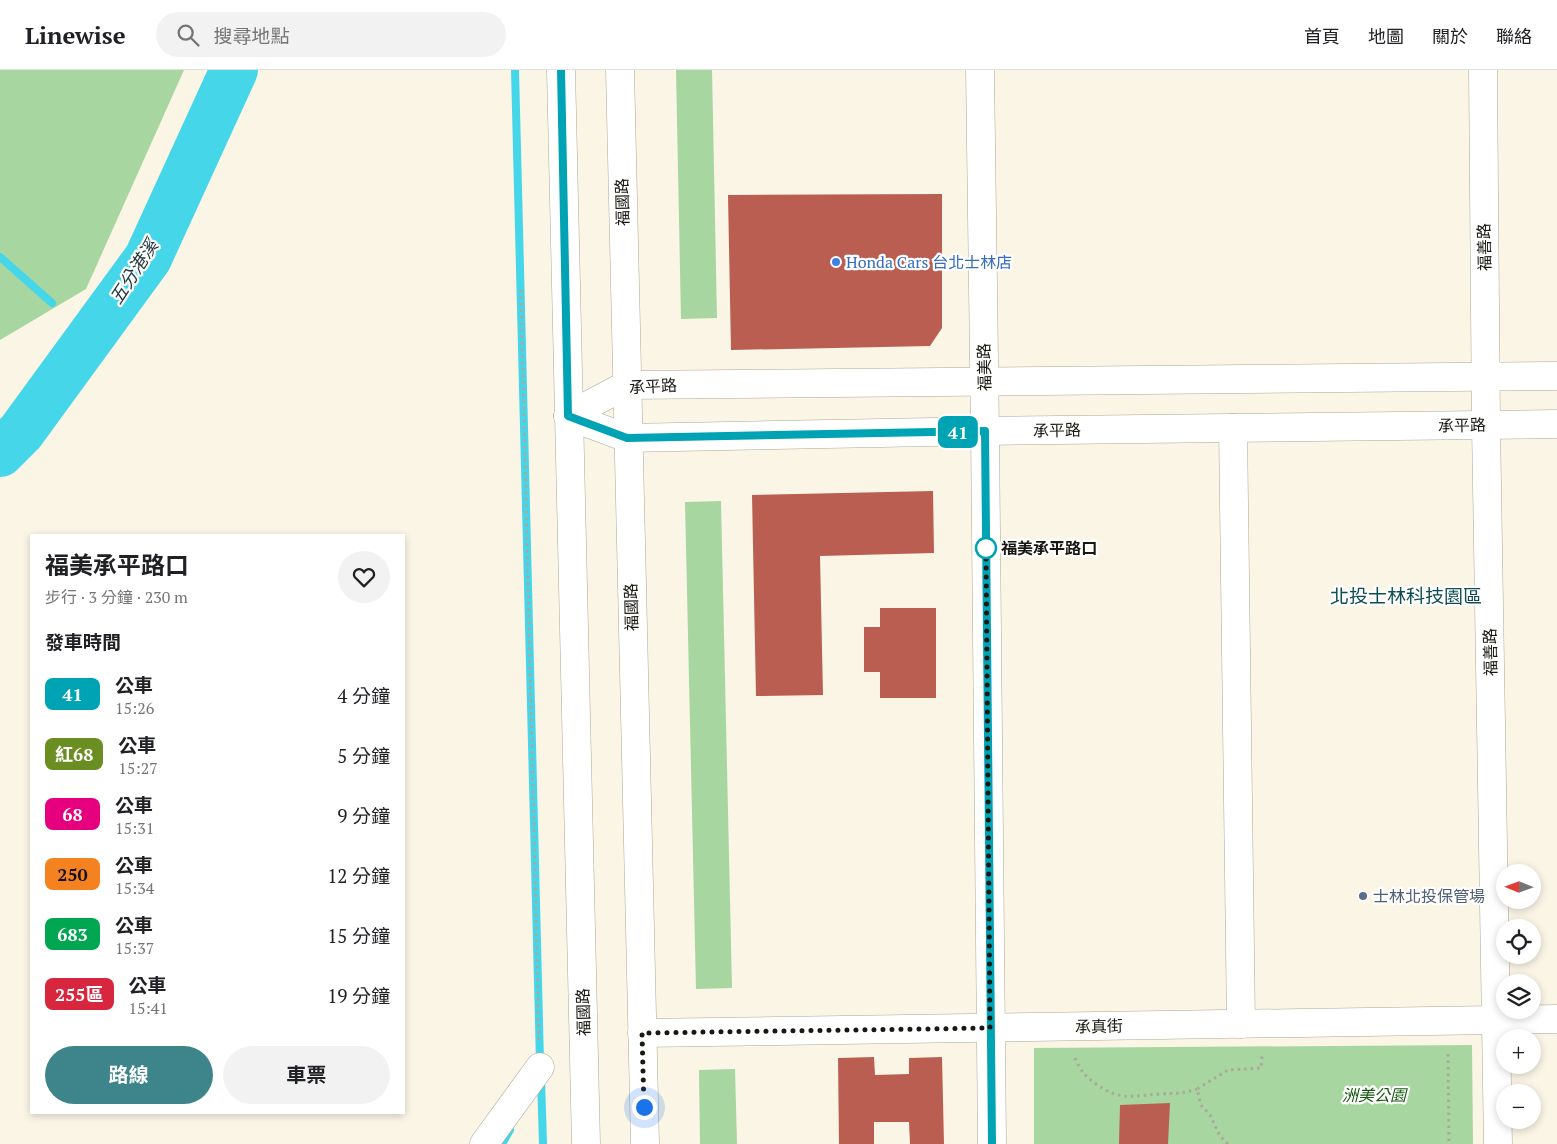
<!DOCTYPE html>
<html lang="zh-TW">
<meta charset="utf-8">
<style>
:root{--surface:#fff;--page:#f2f2f2;--text:#202124;--muted:#757577;--line:#e0e0e0;--accent:#3d858a}
body{margin:0;font-family:"PT Serif","Noto Sans TC",serif;background:var(--page);color:var(--text);height:100vh;display:flex;flex-direction:column;font-size:19px;white-space:nowrap}
*{box-sizing:border-box;margin:0}
p{font-size:16px;color:var(--muted)}
.icon{flex:none;width:28px;height:28px;fill:none;stroke:currentColor;stroke-width:2;stroke-linecap:round;stroke-linejoin:round}
.map{position:relative;flex:1;overflow:hidden}
.panel{position:absolute;left:30px;top:464px;width:375px;height:580px;display:flex;flex-direction:column;background:var(--surface);border-radius:0px;box-shadow:0 2px 8px #0003}
.panel>*{flex:none}
.badge{padding:0 10px;border-radius:8px;font-size:18px;line-height:32px}
.needle{width:32px;rotate:271deg}
.tools{position:absolute;left:1496px;top:794px;display:grid;gap:10px}
.tools a{display:grid;place-items:center;width:45px;height:45px;border-radius:50%;background:var(--surface);box-shadow:0 2px 8px #0003;font-size:25px}
.you{position:absolute;width:25px;height:25px;margin:-12px;border:4px solid #fff;border-radius:50%;background:#1a73e8;box-shadow:0 0 0 8px #1a73e833}
.map>.badge{position:absolute;translate:-50% -50%;box-shadow:0 0 0 2px #fff}
h2{padding:0 15px;font-size:19px;line-height:45px}
.round{display:grid;place-items:center;flex:none;width:52px;height:52px;border-radius:26px;background:var(--page)}
.headline{display:flex;align-items:center;justify-content:space-between;height:85px;padding:0 15px}
h1{font-size:24px;font-weight:700;line-height:38px}
.primary-button{display:flex;gap:10px;margin-top:auto;padding:10px 15px}
.primary-button a{flex:1;height:58px;border-radius:30px;background:var(--accent);color:#fff;font-size:20px;font-weight:700;line-height:58px;text-align:center}
.primary-button a+a{background:var(--page);color:var(--text)}
ul{padding:0;list-style:none}
li{display:flex;align-items:center;gap:15px;height:60px;padding:0 15px}
li div{flex:1}
li b{display:block;font-size:19px}
li em{font-style:normal}
li .badge{min-width:55px;font-weight:700;text-align:center}
header{display:flex;align-items:center;gap:30px;box-sizing:border-box;height:70px;padding:0 25px;background:var(--surface);border-bottom:1px solid var(--line)}
header strong{font-size:24px}
nav{display:flex;gap:28px;margin-inline-start:auto;font-size:18px}
.search{width:350px;height:45px;background:var(--page);display:flex;align-items:center;gap:12px;box-sizing:border-box;padding:0 18px;border-radius:28px;color:var(--muted);font-size:19px}
.map>svg:first-child{display:block}
.green{fill:#a7d6a1}
.lines{fill:none;stroke-linecap:round;stroke-linejoin:round}
.stream{stroke:#46d6ea;stroke-width:8}
.river{stroke:#46d6ea;stroke-width:48}
.building{fill:#ba5e52}
.minor-casing{stroke:#aca899;stroke-width:29}
.path{stroke:#aba89b;stroke-width:3;stroke-dasharray:2.5 4;stroke-linecap:butt}
.minor{stroke:#fff;stroke-width:28}
.line-casing{stroke:#fff;stroke-width:11}
.line{stroke:#00a3b4;stroke-width:8}
.walk{stroke:#181711;stroke-width:5;stroke-dasharray:0 9}
.shop-dot{fill:#3f7fe0;stroke:#fff;stroke-width:2}
.stop-dot{fill:#fff;stroke:#00a3b4;stroke-width:2.5}
.service-dot{fill:#5c6f8a;stroke:#fff;stroke-width:2}
.labels{text-anchor:middle;stroke-width:4.5;stroke-linejoin:round;paint-order:stroke}
.street-label{font-size:16px;fill:#181711;stroke:#fff}
.shop-label{font-size:16px;fill:#366cbe;stroke:#fff;text-anchor:start}
.stop-label{font-size:16px;font-weight:bold;fill:#181711;stroke:#fff;text-anchor:start}
.service-label{font-size:16px;fill:#4e5e75;stroke:#fff;text-anchor:start}
.park-label{font-size:16px;font-style:italic;fill:#175810;stroke:#fff}
.water-label{font-size:18px;font-style:italic;fill:#20383c;stroke:#fff}
.quarter-label{font-size:19px;fill:#0e4d50;stroke:#fff}
</style>
<header>
<strong>Linewise</strong>
<div class="search"><svg class="icon" aria-label="search" viewBox="0 0 24 24"><circle cx="10" cy="10" r="6"/><path d="M15 15l6 6"/></svg>搜尋地點</div>
<nav><a>首頁</a><a>地圖</a><a>關於</a><a>聯絡</a></nav>
</header>
<div class="map">
<svg width="1557" height="1074" viewBox="0 0 1557 1074">
<rect width="100%" height="100%" fill="#faf5e5"/>
<g class="green">
<path d="M 0,0 L 184,0 L 86,219 L 0,270 Z"/>
<path d="M 676,0 L 712,0 L 717,248 L 681,249 Z"/>
<path d="M 721,431 L 732,918 L 696,919 L 685,432 Z"/>
<path d="M 1472,975 L 1473,1074 L 1034,1074 L 1034,978 Z"/>
<path d="M 735,999 L 737,1074 L 700,1074 L 699,1000 Z"/>
</g>
<g class="lines">
<g class="stream">
<path d="M 515,0 L 540,992"/>
<path d="M 0,187 L 52,233"/>
<path d="M 541,1009 L 543,1074"/>
<path d="M 502,1074 L 510,1060"/>
</g>
<path class="river" d="M 0,383 L 21,362 L 148,188 L 234,0"/>
</g>
<g class="building">
<path d="M 942,124 L 942,258 L 930,276 L 731,280 L 728,125 Z"/>
<path d="M 933,421 L 934,483 L 820,486 L 823,625 L 756,626 L 752,425 Z"/>
<path d="M 880,538 L 936,538 L 936,628 L 880,628 L 880,602 L 864,602 L 864,557 L 880,557 Z"/>
<path d="M 874,987 L 875,1005 L 909,1004 L 909,988 L 942,987 L 944,1074 L 910,1074 L 909,1052 L 874,1052 L 874,1074 L 839,1074 L 838,988 Z"/>
<path d="M 1170,1033 L 1168,1074 L 1119,1074 L 1120,1035 Z"/>
</g>
<g class="lines">
<g class="minor-casing">
<g id="minor">
<path d="M 561,0 L 586,1074"/>
<path d="M 620,0 L 645,1074"/>
<path d="M 980,0 L 985,361 L 992,1074"/>
<path d="M 1483,0 L 1486,355 L 1498,1074"/>
<path d="M 568,346 L 626,315 L 1557,306"/>
<path d="M 568,346 L 627,368 L 985,361 L 1557,354"/>
<path d="M 1233,358 L 1241,954"/>
<path d="M 642,963 L 1557,949"/>
<path d="M 484,1074 L 540,997"/>
</g>
</g>
<g class="path">
<path d="M 521,220 L 539,971"/>
<path d="M 1448,984 L 1449,1074"/>
<path d="M 1075,988 C 1080,1000 1086,1007 1096,1014 C 1119,1031 1133,1026 1159,1024 C 1174,1023 1182,1024 1197,1019"/>
<path d="M 1228,1074 L 1220,1066 L 1210,1045 L 1201,1035 L 1197,1019 L 1228,1000 L 1261,998 L 1262,986"/>
</g>
<use href="#minor" class="minor"/>
</g>
<g class="lines">
<g class="line-casing">
<path id="line" d="M 561,0 L 568,346 L 627,368 L 985,361 L 992,1074"/>
</g>
<use href="#line" class="line"/>
<path class="walk" d="M 644,1037 L 642,963 L 990,958 L 986,478"/>
</g>
<circle class="shop-dot" cx="836" cy="192" r="5"/>
<circle class="stop-dot" cx="986" cy="478" r="10"/>
<circle class="service-dot" cx="1363" cy="826" r="5"/>
<g class="labels">
<g class="street-label">
<text transform="translate(622 132) rotate(-91)" y="6">福國路</text>
<text transform="translate(1484 177) rotate(-91)" y="6">福善路</text>
<text transform="translate(984 297) rotate(-91)" y="6">福美路</text>
<text transform="translate(653 316) rotate(-3)" y="6">承平路</text>
<text transform="translate(1462 355) rotate(-1)" y="6">承平路</text>
<text transform="translate(1057 360) rotate(-1)" y="6">承平路</text>
<text transform="translate(631 537) rotate(-91)" y="6">福國路</text>
<text transform="translate(1490 582) rotate(-91)" y="6">福善路</text>
<text transform="translate(583 942) rotate(-91)" y="6">福國路</text>
<text transform="translate(1099 956) rotate(-1)" y="6">承真街</text>
</g>
<g class="shop-label">
<text x="846" y="198">Honda Cars 台北士林店</text>
</g>
<g class="stop-label">
<text x="1001" y="484">福美承平路口</text>
</g>
<g class="service-label">
<text x="1373" y="832">士林北投保管場</text>
</g>
<g class="park-label">
<text x="1374" y="1031">洲美公園</text>
</g>
<g class="water-label">
<text transform="translate(134 202) rotate(-57)" y="6">五分港溪</text>
</g>
<g class="quarter-label">
<text x="1406" y="533">北投士林科技園區</text>
</g>
</g>
</svg>
<div class="tools">
<a><svg class="needle" viewBox="-14 -14 28 28"><path d="M0-13l5 13h-10z" fill="#e53935"/><path d="M0 13l5-13h-10z" fill="#757577"/></svg></a>
<a><svg class="icon" aria-label="locate" viewBox="0 0 24 24"><circle cx="12" cy="12" r="6"/><path d="M12 2v4M12 18v4M2 12h4M18 12h4"/></svg></a>
<a><svg class="icon" aria-label="layers" viewBox="0 0 24 24"><path d="M12 4l9 5-9 5-9-5zM3 14l9 5 9-5"/></svg></a>
<a>+</a>
<a>−</a>
</div>
<div class="you" style="left:644px;top:1037px"></div>
<b class="badge" style="left:958px;top:362px;background:#00a3b4;color:#fff">41</b>
<section class="panel">
<div class="headline"><div><h1>福美承平路口</h1><p>步行 · 3 分鐘 · 230 m</p></div><a class="round"><svg class="icon" aria-label="heart" viewBox="0 0 24 24"><path d="M12 20l-8-8c-3-5 5-10 8-4 3-6 11-1 8 4z"/></svg></a></div>
<h2>發車時間</h2>
<ul>
<li><span class="badge" style="background:#00a3b4;color:#fff">41</span><div><b>公車</b><p>15:26</p></div><em>4 分鐘</em></li>
<li><span class="badge" style="background:#6b8e23;color:#fff">紅68</span><div><b>公車</b><p>15:27</p></div><em>5 分鐘</em></li>
<li><span class="badge" style="background:#e6007e;color:#fff">68</span><div><b>公車</b><p>15:31</p></div><em>9 分鐘</em></li>
<li><span class="badge" style="background:#f58220;color:#111">250</span><div><b>公車</b><p>15:34</p></div><em>12 分鐘</em></li>
<li><span class="badge" style="background:#00a651;color:#fff">683</span><div><b>公車</b><p>15:37</p></div><em>15 分鐘</em></li>
<li><span class="badge" style="background:#d7263d;color:#fff">255區</span><div><b>公車</b><p>15:41</p></div><em>19 分鐘</em></li>
</ul>
<div class="primary-button"><a>路線</a><a>車票</a></div>
</section>
</div>
